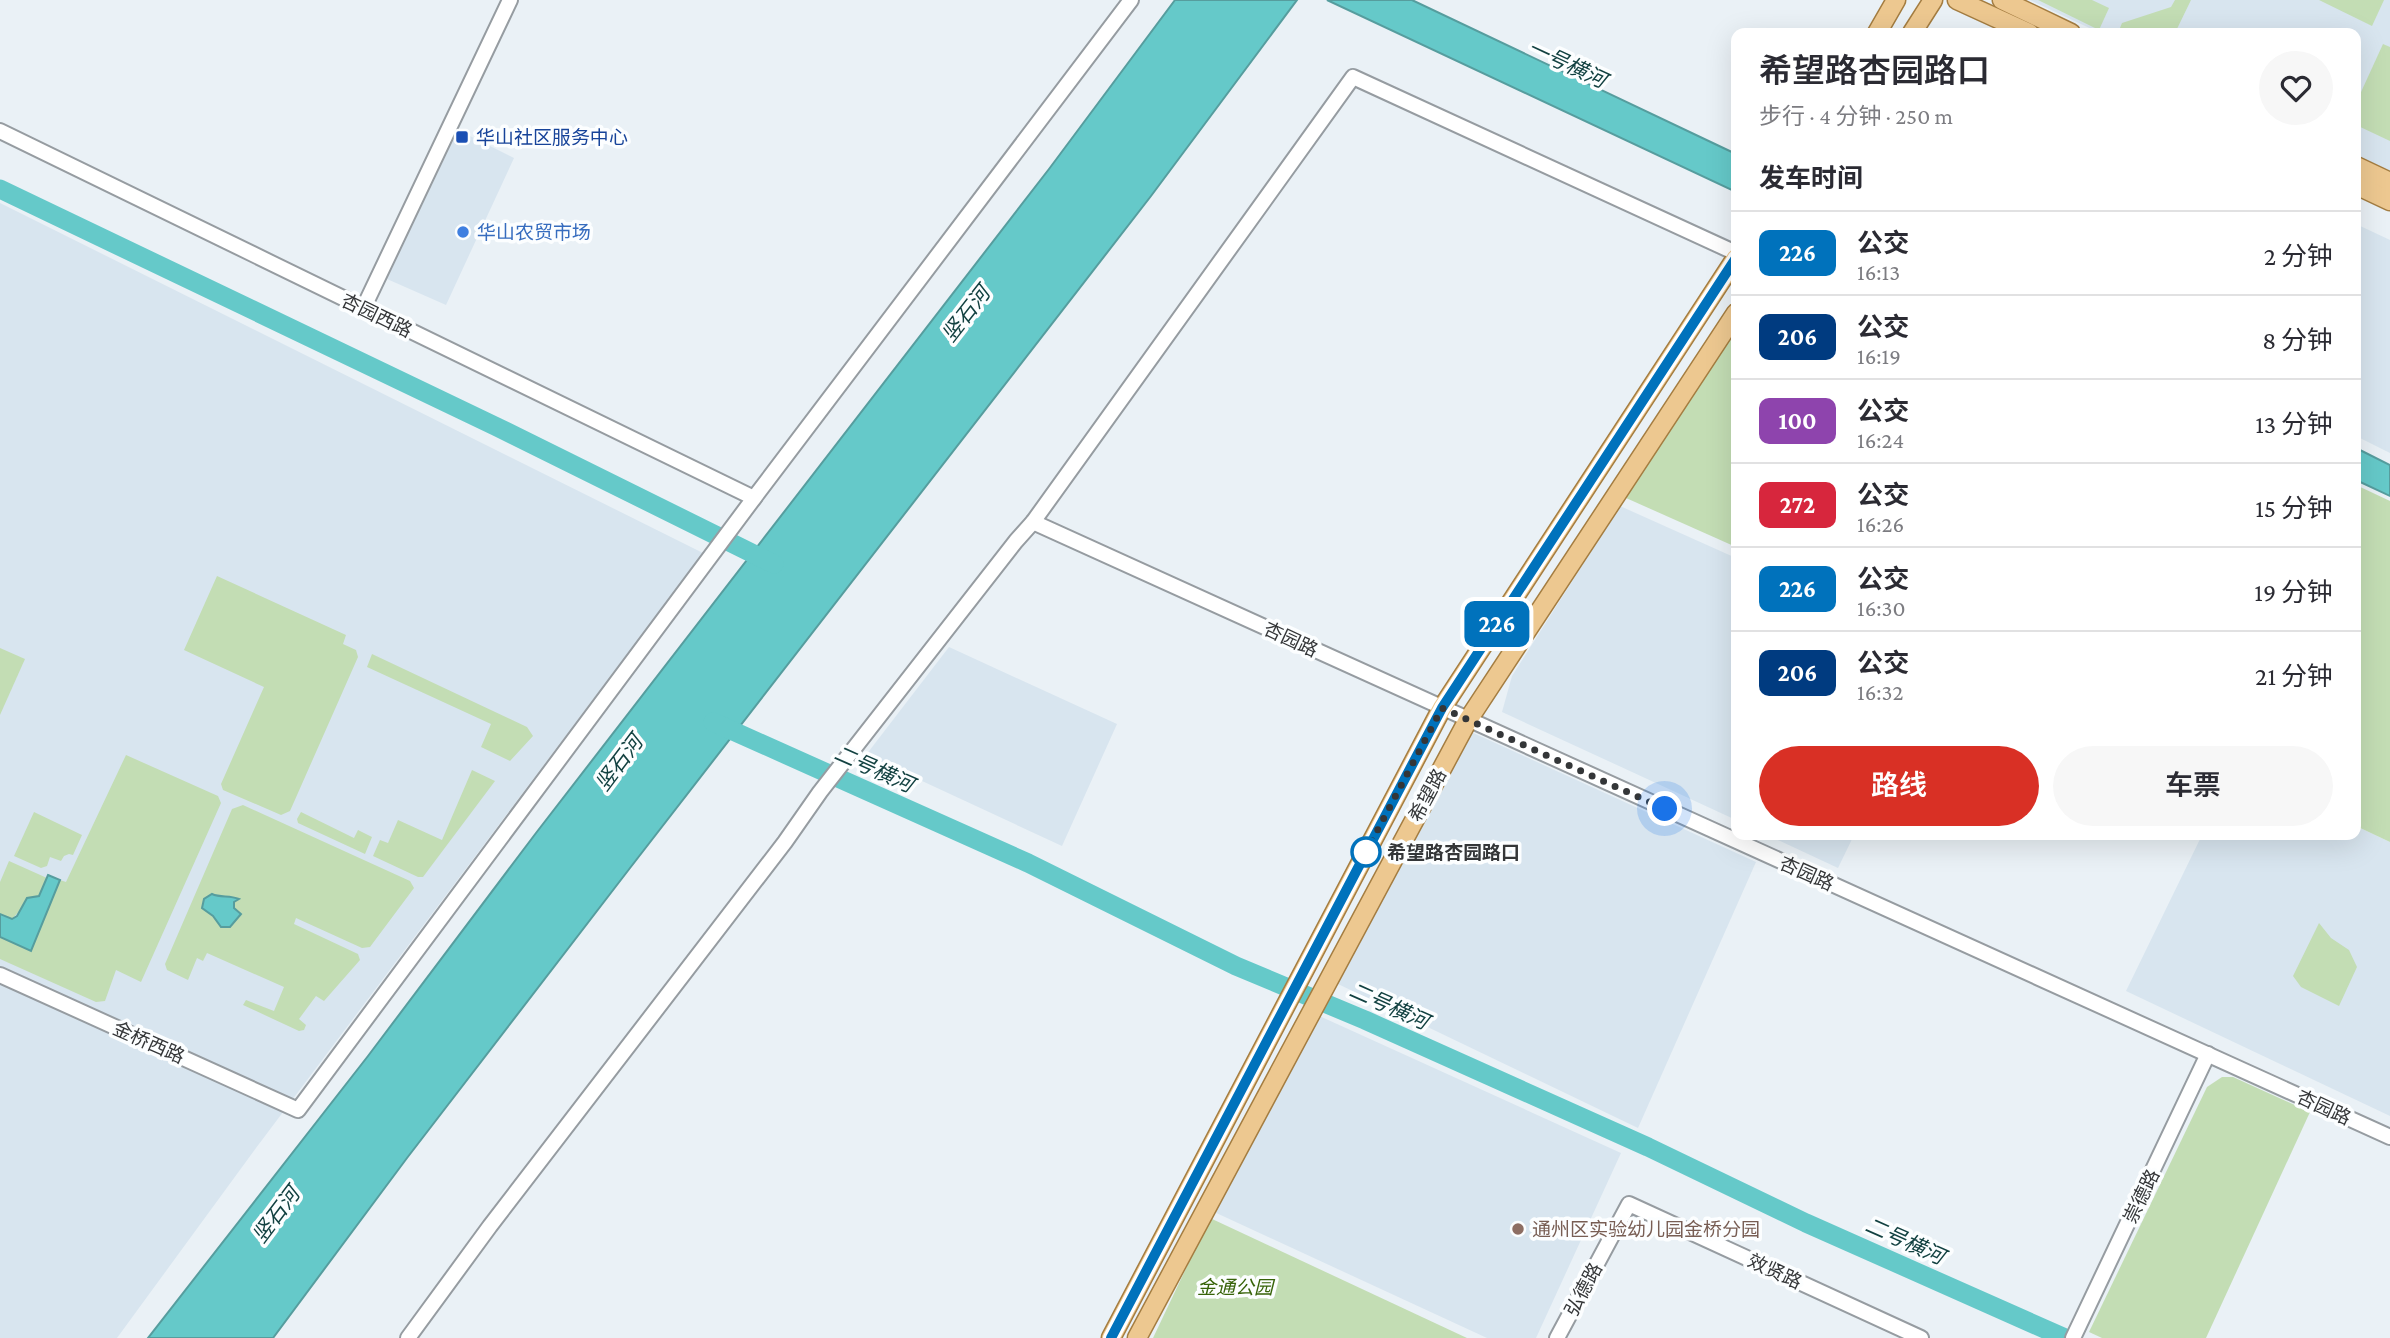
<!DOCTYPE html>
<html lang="zh">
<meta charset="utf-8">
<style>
:root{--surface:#fff;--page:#f7f7f7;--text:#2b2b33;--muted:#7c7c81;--line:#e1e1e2;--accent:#d93025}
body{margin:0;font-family:"Crimson Pro","Noto Sans SC",serif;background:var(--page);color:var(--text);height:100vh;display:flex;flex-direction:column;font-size:26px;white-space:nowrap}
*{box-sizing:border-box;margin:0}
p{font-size:23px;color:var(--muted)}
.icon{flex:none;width:38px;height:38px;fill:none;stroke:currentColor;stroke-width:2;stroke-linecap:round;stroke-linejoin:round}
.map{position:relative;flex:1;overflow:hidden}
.sheet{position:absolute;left:1731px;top:28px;width:630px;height:812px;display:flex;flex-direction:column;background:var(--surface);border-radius:14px;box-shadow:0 7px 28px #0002}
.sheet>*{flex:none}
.badge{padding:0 14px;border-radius:10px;font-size:24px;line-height:46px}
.you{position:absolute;width:35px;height:35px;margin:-18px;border:5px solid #fff;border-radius:50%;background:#1a73e8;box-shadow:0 0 0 10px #1a73e833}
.map>.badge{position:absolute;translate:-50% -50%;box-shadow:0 0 0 4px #fff}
h2{padding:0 28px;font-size:26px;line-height:63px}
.round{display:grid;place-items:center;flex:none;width:74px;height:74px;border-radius:37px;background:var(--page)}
.head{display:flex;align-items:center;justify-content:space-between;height:119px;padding:0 28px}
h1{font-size:33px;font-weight:600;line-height:52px}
.button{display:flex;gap:14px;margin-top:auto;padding:14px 28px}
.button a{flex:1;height:80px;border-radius:42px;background:var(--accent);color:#fff;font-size:28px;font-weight:600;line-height:80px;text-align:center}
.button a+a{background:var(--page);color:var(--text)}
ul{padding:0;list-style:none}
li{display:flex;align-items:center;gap:21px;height:84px;padding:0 28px;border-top:2px solid var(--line)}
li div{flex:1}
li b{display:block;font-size:26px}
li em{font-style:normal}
li .badge{min-width:77px;font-weight:700;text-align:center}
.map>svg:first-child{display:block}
.built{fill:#d8e5ef}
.green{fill:#c3ddb4}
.water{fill:#65c9c9;stroke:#569d9e;stroke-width:2}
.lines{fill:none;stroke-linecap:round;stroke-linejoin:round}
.river{stroke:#65c9c9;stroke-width:19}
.minor-casing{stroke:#969ca1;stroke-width:18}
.major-casing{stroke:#a47d41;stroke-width:21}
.minor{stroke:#fff;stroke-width:14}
.major{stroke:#edc890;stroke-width:18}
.line-casing{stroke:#fff;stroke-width:16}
.line{stroke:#0072bc;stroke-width:10}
.walk{stroke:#343638;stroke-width:7;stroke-dasharray:0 12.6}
.transit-dot{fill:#1a4fb4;stroke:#fcfeff;stroke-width:2.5}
.shop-dot{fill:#3f7fe0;stroke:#fcfeff;stroke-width:2.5}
.stop-dot{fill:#fff;stroke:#0072bc;stroke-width:3.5}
.education-dot{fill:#8d6e63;stroke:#fcfeff;stroke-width:2.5}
.labels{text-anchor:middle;stroke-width:7;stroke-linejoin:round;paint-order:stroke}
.transit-label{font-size:19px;fill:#164399;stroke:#fcfeff;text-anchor:start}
.shop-label{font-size:19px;fill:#366cbe;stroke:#fcfeff;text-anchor:start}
.street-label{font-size:19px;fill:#343638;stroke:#fcfeff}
.stop-label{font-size:19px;font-weight:bold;fill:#343638;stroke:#fcfeff;text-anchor:start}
.education-label{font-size:19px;fill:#785e54;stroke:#fcfeff;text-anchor:start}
.park-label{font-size:19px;font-style:italic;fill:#376309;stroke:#fcfeff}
.water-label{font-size:21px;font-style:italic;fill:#124141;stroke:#fcfeff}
</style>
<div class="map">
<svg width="2390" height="1338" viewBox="0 0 2390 1338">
<rect width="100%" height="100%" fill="#eaf1f6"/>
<g class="built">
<path d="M 2030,0 L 2390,0 L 2390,171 L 2356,155 L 2356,33 L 2100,33 Z"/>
<path d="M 458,130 L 514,158 L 446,305 L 387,279 Z"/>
<path d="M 0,203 L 703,553 L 256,1148 L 117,1338 L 0,1338 Z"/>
<path d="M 2356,224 L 2390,240 L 2390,453 L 2356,436 Z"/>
<path d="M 1620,506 L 1736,558 L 1736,820 L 1502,712 L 1512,676 Z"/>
<path d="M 949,647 L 1117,724 L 1062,846 L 866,755 Z"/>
<path d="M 1469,731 L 1756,862 L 1638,1128 L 1338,984 Z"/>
<path d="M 2356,826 L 2390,842 L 2390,1116 L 2126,991 L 2202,835 L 2356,835 Z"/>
<path d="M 1767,835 L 1854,835 L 1838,868 Z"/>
<path d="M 1315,1014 L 1621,1153 L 1536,1338 L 1487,1338 L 1212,1211 Z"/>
</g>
<g class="green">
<path d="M 2038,0 L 2092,0 L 2109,8 L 2099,30 Z"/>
<path d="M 2175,0 L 2191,0 L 2175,33 L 2118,33 L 2122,23 L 2171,7 Z"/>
<path d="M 2319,0 L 2384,0 L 2372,26 Z"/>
<path d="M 2383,44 L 2390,47 L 2390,141 L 2356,125 L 2356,103 Z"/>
<path d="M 1736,330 L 1736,547 L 1626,498 Z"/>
<path d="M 2356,485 L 2390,501 L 2390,842 L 2356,826 Z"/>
<path d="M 217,576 L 346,635 L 343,644 L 356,650 L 358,657 L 290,811 L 281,815 L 223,790 L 221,784 L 264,687 L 184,650 Z"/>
<path d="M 0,648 L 25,659 L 0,715 Z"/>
<path d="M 372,654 L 527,727 L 533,736 L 510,761 L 481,747 L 491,724 L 367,667 Z"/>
<path d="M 126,755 L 218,796 L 221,803 L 141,982 L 116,970 L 105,1001 L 96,1002 L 0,959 L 0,937 L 31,950 L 60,880 L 66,882 Z"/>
<path d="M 472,770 L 495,781 L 423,877 L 418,877 L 373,856 L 380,840 L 388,843 L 398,820 L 442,840 Z"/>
<path d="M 243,805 L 410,881 L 414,888 L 370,947 L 362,948 L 296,918 L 294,924 L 358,954 L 360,960 L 324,1001 L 316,996 L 299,1019 L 306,1025 L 304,1030 L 299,1031 L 243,1005 L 246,1000 L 274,1011 L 284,987 L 207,953 L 203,961 L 197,958 L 188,980 L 167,970 L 165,964 L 232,809 Z"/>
<path d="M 34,812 L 82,835 L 73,855 L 69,854 L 64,856 L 61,861 L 50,857 L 47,866 L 41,868 L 14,856 Z"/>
<path d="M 301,812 L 354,838 L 358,830 L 372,837 L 365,854 L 298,823 L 297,819 Z"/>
<path d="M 9,861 L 47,878 L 39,896 L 22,908 L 12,919 L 0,914 L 0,882 Z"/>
<path d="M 2319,923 L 2331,938 L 2349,950 L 2357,967 L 2339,1006 L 2301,987 L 2293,976 Z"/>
<path d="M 2222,1077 L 2233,1077 L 2310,1112 L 2206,1338 L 2102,1338 L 2089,1332 L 2207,1087 Z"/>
<path d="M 1210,1218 L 1467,1338 L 1153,1338 Z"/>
</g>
<g class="water">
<path d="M 1175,0 L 1297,0 L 1151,196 L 630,868 L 407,1158 L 273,1338 L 148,1338 L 368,1056 L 536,833 L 1049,169 Z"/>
<path d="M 1327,0 L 1412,0 L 1736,154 L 1736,192 Z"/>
<path d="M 2356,448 L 2390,465 L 2390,496 L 2356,480 Z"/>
<path d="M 48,875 L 60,880 L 31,951 L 0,937 L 0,914 L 12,919 L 17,916 L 27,898 L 39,896 Z"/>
<path d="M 212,894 C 221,898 229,895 239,899 L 234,902 L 234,908 L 241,914 L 230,927 L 221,927 L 213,916 L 202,908 L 204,899 Z"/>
</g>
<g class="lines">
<g class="river">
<path d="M 0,189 L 497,427 L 774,564"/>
<path d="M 713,722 L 1028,863 L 1236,966 L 1365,1020 L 1648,1147 L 1806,1223 L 2065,1338"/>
</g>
<g class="minor-casing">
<g id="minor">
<path d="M 0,131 L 754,498"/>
<path d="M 363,309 L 510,0"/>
<path d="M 1033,522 L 2390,1137"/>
<path d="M 0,975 L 298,1110 L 754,498 L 1131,0"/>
<path d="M 408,1338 L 490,1226 L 785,842 L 820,792 L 1016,541 L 1033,522 L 1353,77 L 1736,253"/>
<path d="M 1557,1338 L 1629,1204 L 1921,1338"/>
<path d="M 2073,1338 L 2208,1054"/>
</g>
</g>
<g class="major-casing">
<g id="major">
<path d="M 1957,0 L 2029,33"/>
<path d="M 2002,0 L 2071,33"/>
<path d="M 1877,33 L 1896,0"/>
<path d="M 1912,33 L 1933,0"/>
<path d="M 2356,166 L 2390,182"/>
<path d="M 2356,185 L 2390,201"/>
<path d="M 1111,1338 L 1442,708 L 1736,258"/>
<path d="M 1137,1338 L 1468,720 L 1736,313"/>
</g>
</g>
<use href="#minor" class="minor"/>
<use href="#major" class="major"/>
</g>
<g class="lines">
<g class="line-casing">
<path id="line" d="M 1111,1338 L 1442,708 L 1736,258"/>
</g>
<use href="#line" class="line"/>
<path class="walk" d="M 1366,852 L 1442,708 L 1665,809"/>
</g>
<rect class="transit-dot" x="455" y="130" width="14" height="14" rx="3.5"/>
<circle class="shop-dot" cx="463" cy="232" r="7"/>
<circle class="stop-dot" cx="1366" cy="852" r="14"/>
<circle class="education-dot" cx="1518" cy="1229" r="7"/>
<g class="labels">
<g class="transit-label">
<text x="476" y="144">华山社区服务中心</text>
</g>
<g class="shop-label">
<text x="477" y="239">华山农贸市场</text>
</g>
<g class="street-label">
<text transform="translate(377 315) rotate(26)" y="7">杏园西路</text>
<text transform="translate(1291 639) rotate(25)" y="7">杏园路</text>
<text transform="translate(1427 795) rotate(-62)" y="7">希望路</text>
<text transform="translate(1807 873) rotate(24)" y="7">杏园路</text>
<text transform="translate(149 1042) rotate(24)" y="7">金桥西路</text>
<text transform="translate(2324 1107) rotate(25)" y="7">杏园路</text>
<text transform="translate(2141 1196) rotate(-64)" y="7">崇德路</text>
<text transform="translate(1775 1271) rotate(25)" y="7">效贤路</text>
<text transform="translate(1583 1289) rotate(-62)" y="7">弘德路</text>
</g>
<g class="stop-label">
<text x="1387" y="859">希望路杏园路口</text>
</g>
<g class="education-label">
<text x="1532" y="1236">通州区实验幼儿园金桥分园</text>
</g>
<g class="park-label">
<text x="1235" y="1294">金通公园</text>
</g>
<g class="water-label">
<text transform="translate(1567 64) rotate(25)" y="7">一号横河</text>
<text transform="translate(966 314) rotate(-52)" y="7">竖石河</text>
<text transform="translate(619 763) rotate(-53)" y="7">竖石河</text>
<text transform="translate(874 769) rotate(24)" y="7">二号横河</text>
<text transform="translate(1389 1006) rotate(24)" y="7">二号横河</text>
<text transform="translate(276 1215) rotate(-53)" y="7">竖石河</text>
<text transform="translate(1905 1241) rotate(24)" y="7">二号横河</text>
</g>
</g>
</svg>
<div class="you" style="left:1665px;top:809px"></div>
<b class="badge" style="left:1497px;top:624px;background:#0072bc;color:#fff">226</b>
<section class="sheet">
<div class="head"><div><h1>希望路杏园路口</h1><p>步行 · 4 分钟 · 250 m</p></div><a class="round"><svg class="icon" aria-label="heart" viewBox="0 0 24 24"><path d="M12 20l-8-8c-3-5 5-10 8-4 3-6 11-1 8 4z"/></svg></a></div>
<h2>发车时间</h2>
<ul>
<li><span class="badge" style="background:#0072bc;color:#fff">226</span><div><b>公交</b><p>16:13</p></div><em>2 分钟</em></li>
<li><span class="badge" style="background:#003b80;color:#fff">206</span><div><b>公交</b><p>16:19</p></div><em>8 分钟</em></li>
<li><span class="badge" style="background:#8e44ad;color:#fff">100</span><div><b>公交</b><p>16:24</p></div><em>13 分钟</em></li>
<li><span class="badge" style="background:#d7263d;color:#fff">272</span><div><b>公交</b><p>16:26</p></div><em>15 分钟</em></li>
<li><span class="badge" style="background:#0072bc;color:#fff">226</span><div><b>公交</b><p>16:30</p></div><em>19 分钟</em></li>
<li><span class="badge" style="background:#003b80;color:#fff">206</span><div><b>公交</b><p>16:32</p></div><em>21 分钟</em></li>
</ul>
<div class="button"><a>路线</a><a>车票</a></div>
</section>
</div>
